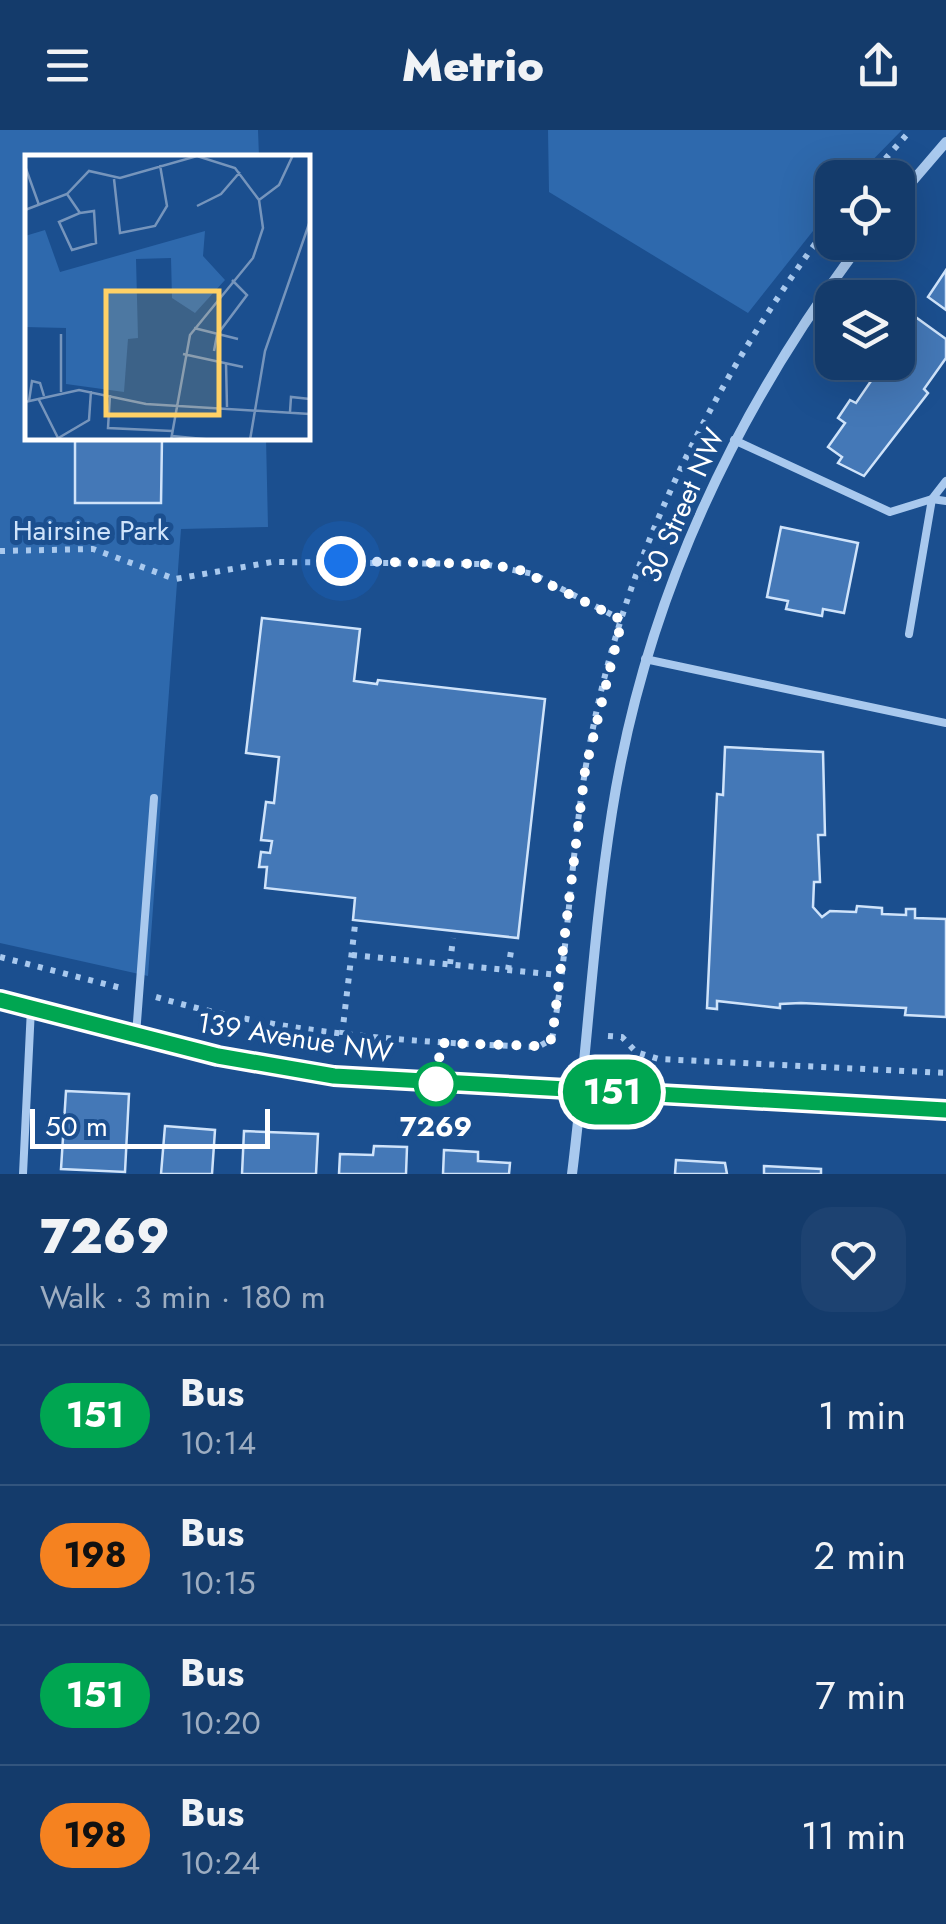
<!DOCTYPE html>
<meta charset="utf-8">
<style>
:root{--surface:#143b6b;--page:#1d4271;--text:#f1f3f6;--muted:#9dadc1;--line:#33557e}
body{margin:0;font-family:Jost,sans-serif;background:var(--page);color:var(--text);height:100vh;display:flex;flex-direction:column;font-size:38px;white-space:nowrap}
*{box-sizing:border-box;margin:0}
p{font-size:32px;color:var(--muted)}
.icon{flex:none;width:55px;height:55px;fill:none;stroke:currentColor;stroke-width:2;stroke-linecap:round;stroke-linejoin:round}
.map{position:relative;height:1044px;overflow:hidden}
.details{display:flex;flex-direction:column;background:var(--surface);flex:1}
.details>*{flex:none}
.badge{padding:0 20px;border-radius:32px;font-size:35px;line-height:65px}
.fabs{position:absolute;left:815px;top:30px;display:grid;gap:20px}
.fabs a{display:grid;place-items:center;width:100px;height:100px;border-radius:20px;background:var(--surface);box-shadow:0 10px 40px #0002,0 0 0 2px var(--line);font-size:50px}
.scale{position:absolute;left:30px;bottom:25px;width:240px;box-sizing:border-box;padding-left:10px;border:5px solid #fff;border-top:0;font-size:28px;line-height:35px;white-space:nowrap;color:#fff;-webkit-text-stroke:8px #1b4f8f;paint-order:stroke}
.you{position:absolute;width:50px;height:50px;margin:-25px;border:8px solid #fff;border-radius:50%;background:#1a73e8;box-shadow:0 0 0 15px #1a73e833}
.map>.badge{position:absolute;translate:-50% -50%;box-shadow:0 0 0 5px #fff}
.round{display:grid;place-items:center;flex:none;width:105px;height:105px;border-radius:30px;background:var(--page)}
.head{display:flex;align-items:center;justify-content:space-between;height:170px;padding:0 40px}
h1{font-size:48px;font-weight:800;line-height:75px}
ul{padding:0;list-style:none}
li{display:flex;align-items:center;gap:30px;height:140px;padding:0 40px;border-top:2px solid var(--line)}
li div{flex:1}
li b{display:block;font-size:38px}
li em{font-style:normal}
li .badge{min-width:110px;font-weight:700;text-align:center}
header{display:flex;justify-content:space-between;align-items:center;height:130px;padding:0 40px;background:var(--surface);font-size:45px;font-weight:800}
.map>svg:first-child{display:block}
.green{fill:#2e69ad}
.building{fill:#4478b7;stroke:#cfe3fa;stroke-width:2.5}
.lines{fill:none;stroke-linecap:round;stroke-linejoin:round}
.path{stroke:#a9c9ee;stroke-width:6;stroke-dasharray:5 8;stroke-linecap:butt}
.service{stroke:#a9c9ee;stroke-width:8}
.minor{stroke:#a9c9ee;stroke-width:10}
.tertiary{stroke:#a9c9ee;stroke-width:18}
.line-casing{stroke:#fff;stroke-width:22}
.line{stroke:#00a651;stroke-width:15}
.walk{stroke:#fff;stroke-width:10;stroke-dasharray:0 18}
.stop-dot{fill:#fff;stroke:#00a651;stroke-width:5}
.labels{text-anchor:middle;stroke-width:10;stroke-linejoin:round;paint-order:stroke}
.street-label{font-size:28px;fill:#fff;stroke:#1b4f8f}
.park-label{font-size:28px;fill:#cfe3fa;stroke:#1b4f8f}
.stop-label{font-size:28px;font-weight:bold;fill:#fff;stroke:#1b4f8f}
.inset-road{fill:none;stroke:#7695bc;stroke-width:2.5}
.view{fill:#ffd166;fill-opacity:0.15;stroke:#ffd166;stroke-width:5}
.inset-edge{fill:none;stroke:#fff;stroke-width:5}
</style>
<header><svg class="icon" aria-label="menu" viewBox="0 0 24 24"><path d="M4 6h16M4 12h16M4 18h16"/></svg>Metrio<svg class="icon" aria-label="share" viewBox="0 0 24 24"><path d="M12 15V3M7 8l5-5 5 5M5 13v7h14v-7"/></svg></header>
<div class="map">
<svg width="946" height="1044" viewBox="0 0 946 1044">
<rect width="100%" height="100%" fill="#1b4f8f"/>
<g class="green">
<path d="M 0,0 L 258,0 L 259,27 L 28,28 L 28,308 L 266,308 L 268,397 L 181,399 L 148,846 L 0,813 Z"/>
<path d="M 548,0 L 902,0 L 856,47 L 832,48 L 832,77 L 748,183 L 549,62 Z"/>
</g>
<g class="building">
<path d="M 946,140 L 946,180 L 928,167 Z"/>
<path d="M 910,183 L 946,209 L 946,228 L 924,259 L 928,263 L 864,346 L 838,333 L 842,327 L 828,317 L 845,293 L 838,288 L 850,270 L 856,273 L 884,232 L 898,232 L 898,201 Z"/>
<path d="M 75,308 L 162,308 L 161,373 L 75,373 Z"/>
<path d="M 781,397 L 858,413 L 844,483 L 823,479 L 822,486 L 786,479 L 788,471 L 767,467 Z"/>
<path d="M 262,488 L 360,499 L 354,551 L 377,554 L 378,550 L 545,569 L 518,808 L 353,790 L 355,768 L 265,758 L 267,737 L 259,737 L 261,722 L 270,723 L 272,711 L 261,710 L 266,672 L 274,673 L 279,627 L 246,623 Z"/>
<path d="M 725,617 L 823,622 L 825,705 L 818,705 L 820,752 L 814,752 L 813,777 L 822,787 L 830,781 L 856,782 L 857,776 L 882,778 L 882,784 L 906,785 L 906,779 L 915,779 L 915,788 L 946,789 L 946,887 L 905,885 L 906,878 L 801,873 L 780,874 L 780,878 L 717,871 L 717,879 L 707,878 L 717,664 L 723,665 Z"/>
<path d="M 66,961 L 129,964 L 125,1042 L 61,1039 Z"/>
<path d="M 165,996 L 215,1000 L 212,1044 L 161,1044 Z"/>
<path d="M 244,1001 L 318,1004 L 316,1044 L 242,1044 Z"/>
<path d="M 374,1016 L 407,1017 L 406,1044 L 339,1044 L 340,1024 L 373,1025 Z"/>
<path d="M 444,1020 L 478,1022 L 478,1031 L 510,1033 L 509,1044 L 443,1044 Z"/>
<path d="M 676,1030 L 725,1033 L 727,1044 L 675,1044 Z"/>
<path d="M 764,1036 L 821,1039 L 821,1044 L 764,1044 Z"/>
</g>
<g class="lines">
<g class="path">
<path d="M 868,48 L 911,0"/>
<path d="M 0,421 L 93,419 L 175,449 L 272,432 L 484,434 L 533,444 L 622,490"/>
<path d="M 352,825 L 559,845"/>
<path d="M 0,827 L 125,859"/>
<path d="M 450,834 L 453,808"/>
<path d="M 508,840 L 512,815"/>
<path d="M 156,867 C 282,904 408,912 538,917 L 552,909 C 570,810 571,708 591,608 C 627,419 717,244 832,91"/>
<path d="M 342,905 L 355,795"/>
<path d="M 608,906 L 622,907 L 636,922 L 659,929 L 946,943"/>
</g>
<g class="service">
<path d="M 734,310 L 890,382 L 932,369 L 946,371"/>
<path d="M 909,504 L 932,369 L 946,351"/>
<path d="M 645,529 L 946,593"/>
<path d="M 136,905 L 154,668"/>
<path d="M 23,1044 L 31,878"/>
</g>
<g class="minor">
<path d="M 898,68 L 946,12"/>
<path d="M 572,1044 C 587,924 593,802 612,682 C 645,471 734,282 862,112"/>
</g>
<path class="tertiary" d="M 0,870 L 218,926 L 334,946 L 946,980"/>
</g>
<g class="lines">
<g class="line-casing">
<path id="line" d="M 0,870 L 218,926 L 334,946 L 946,980"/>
</g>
<use href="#line" class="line"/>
<path class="walk" d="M 341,431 L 484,434 L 518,439 L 622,490 L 585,641 L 552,909 L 538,916 L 441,913 L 436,954"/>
</g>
<circle class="stop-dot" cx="436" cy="954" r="20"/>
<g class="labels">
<g class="street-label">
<text transform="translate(682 375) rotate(-66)" y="10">30 Street NW</text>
<text transform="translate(295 907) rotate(9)" y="10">139 Avenue NW</text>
</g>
<g class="park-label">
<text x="91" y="410">Hairsine Park</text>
</g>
<g class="stop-label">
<text x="436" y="1006">7269</text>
</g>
</g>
<g transform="translate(25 25)">
<rect width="285" height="285" fill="#1b4f8f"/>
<path d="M 20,75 L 35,117 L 180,76 L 178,101 L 200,125 L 170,158 L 147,143 L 146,103 L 111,104 L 113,183 L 103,184 L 99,237 L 41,229 L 41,173 L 0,172 L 0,81 Z" fill="#2e69ad"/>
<path class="inset-road" d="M 0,11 L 14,50M 89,24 L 95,78 L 130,71 L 142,51 L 135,10M 42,39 L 55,58 L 34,67 L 47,95 L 71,88 L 69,56 L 55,58M 172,51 L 196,39 L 215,17M 0,55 L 42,39 L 64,16 L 95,23 L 172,1 L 210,13 L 234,45M 169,173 L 213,184M 189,196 L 192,180 L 222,140 L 207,125M 158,199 L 218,212M 201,208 L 202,252M 36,237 L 36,179M 85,240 L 83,273 L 147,276M 13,243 L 33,283M 4,246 L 7,226 L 15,228 L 19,241M 0,247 L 54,235 L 121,249 L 285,259M 265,257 L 266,242 L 285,244M 147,281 L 189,285M 30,285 L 64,265 L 66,236M 146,285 L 165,180 L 228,103 L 238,73 L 234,45 L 254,30 L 268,0M 225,285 L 240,196 L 285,66"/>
<path class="view" d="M 81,136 L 194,136 L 194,260 L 81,260 Z"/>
<rect width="285" height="285" class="inset-edge"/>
</g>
</svg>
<div class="fabs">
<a><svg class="icon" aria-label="locate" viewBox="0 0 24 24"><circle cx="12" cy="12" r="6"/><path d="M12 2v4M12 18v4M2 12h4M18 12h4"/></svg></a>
<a><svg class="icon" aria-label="layers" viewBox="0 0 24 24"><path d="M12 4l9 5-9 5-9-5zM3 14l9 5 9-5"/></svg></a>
</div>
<div class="scale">50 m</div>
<div class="you" style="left:341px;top:431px"></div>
<b class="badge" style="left:612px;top:962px;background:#00a651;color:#fff">151</b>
</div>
<section class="details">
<div class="head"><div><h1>7269</h1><p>Walk · 3 min · 180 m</p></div><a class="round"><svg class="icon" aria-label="heart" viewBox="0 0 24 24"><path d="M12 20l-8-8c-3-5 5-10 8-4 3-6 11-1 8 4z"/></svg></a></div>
<ul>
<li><span class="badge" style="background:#00a651;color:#fff">151</span><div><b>Bus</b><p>10:14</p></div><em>1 min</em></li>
<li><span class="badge" style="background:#f58220;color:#111">198</span><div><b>Bus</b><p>10:15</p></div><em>2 min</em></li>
<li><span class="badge" style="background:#00a651;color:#fff">151</span><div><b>Bus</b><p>10:20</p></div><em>7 min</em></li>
<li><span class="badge" style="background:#f58220;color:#111">198</span><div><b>Bus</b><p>10:24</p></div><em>11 min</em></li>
</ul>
</section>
